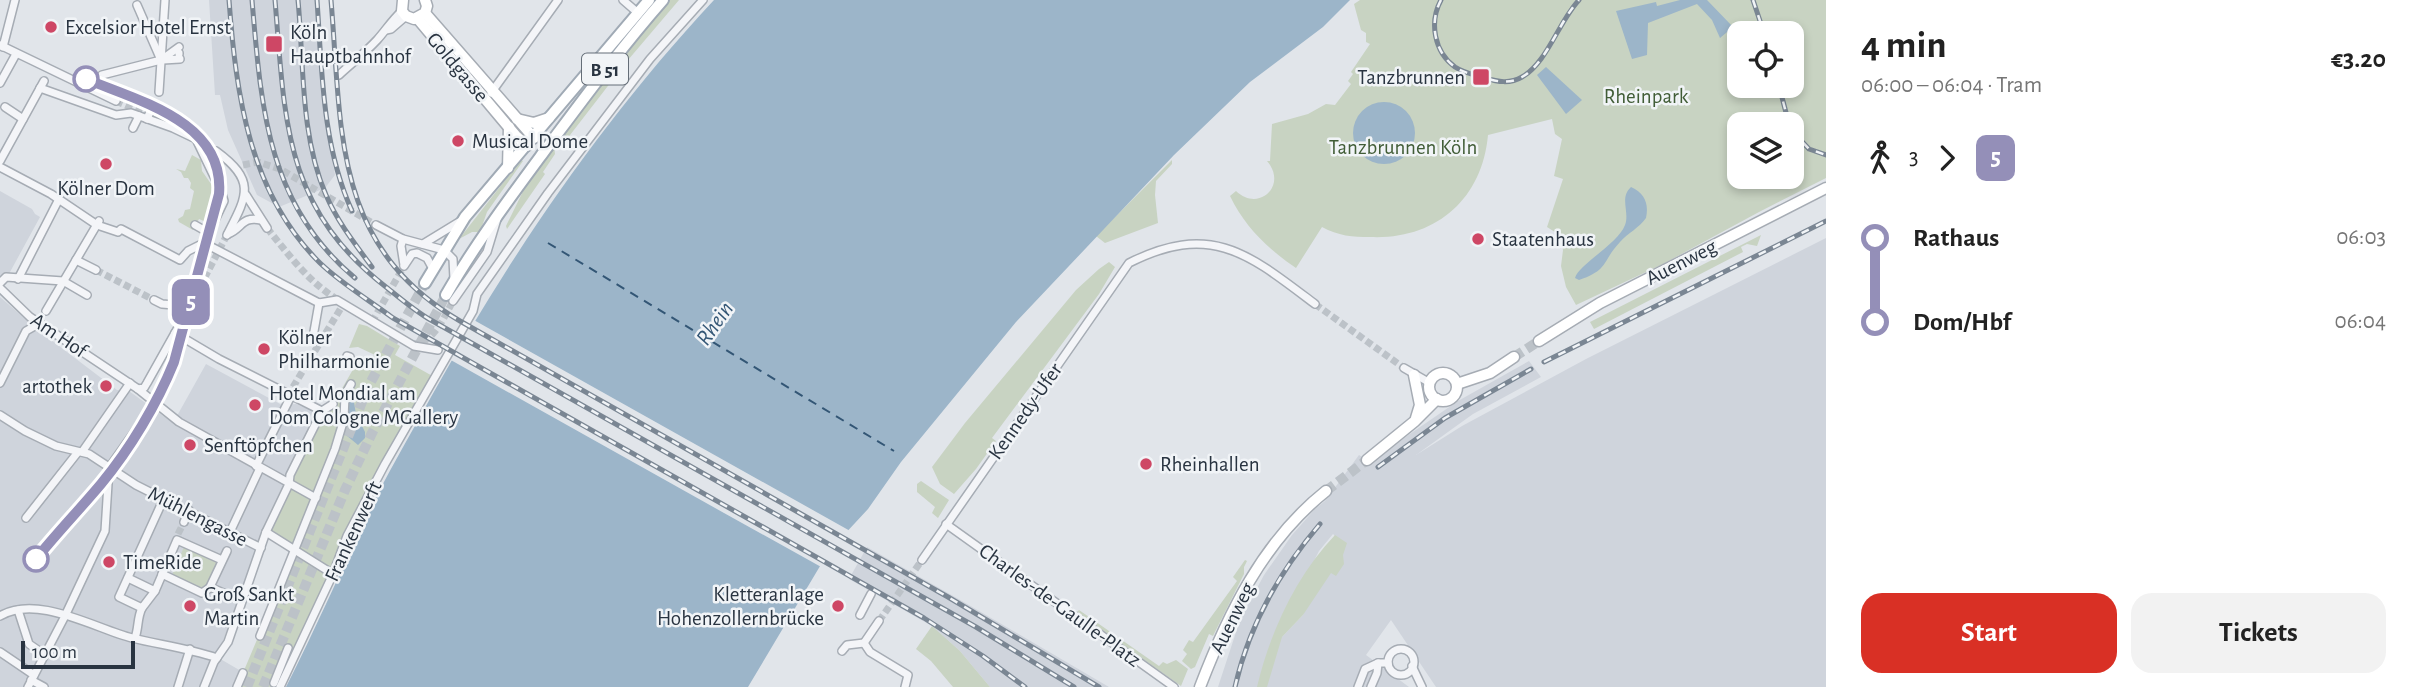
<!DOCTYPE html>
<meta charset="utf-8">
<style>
:root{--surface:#fff;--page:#f2f2f2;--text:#222;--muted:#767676;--accent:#d93025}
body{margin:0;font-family:"Alegreya Sans",sans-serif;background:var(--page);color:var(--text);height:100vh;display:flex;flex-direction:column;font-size:26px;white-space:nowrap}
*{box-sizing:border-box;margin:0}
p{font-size:23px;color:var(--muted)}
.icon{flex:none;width:38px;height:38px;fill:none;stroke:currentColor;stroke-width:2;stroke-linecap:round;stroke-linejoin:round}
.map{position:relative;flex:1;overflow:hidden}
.side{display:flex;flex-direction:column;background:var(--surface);width:595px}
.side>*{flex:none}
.badge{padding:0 14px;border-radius:10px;font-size:24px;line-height:46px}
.buttons{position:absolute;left:1727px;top:21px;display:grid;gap:14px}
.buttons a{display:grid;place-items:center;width:77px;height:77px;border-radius:14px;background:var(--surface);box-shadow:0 4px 10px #0003;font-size:35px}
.scale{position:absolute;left:21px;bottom:18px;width:114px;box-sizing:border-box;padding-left:7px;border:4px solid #293441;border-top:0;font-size:19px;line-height:24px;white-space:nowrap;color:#293441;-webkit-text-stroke:5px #f1f4f7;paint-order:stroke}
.map>.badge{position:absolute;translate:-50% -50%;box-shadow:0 0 0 4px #fff}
.legs{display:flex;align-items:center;gap:10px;height:77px;padding:0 35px;font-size:23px}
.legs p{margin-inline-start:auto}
.head{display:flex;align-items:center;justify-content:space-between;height:119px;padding:0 35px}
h1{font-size:38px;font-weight:600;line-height:52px}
.action{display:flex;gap:14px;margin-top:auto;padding:14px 35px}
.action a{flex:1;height:80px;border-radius:21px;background:var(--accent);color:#fff;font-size:28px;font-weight:600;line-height:80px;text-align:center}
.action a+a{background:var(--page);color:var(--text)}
ul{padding:0 35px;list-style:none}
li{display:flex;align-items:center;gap:24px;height:84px;font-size:26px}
li i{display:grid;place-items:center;width:10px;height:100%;margin:0 9px;background:currentColor}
li i::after{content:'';width:18px;height:18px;margin:-9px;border:5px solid;border-radius:50%;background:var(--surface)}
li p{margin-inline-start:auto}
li:first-child i{background:linear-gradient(#0000 50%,currentColor 0)}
li:last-child i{background:linear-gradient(currentColor 50%,#0000 0)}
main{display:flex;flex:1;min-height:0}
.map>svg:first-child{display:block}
.built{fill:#cfd4dc;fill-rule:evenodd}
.green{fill:#c8d3c2;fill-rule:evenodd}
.water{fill:#9cb5c9}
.pier{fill:#e1e5ea}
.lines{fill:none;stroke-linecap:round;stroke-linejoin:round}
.ferry{stroke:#335675;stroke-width:2;stroke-dasharray:9 7;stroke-linecap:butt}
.street-tunnel{stroke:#bcc2c8;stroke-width:7;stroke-dasharray:7 3.5;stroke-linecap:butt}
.secondary-tunnel{stroke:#bcc2c8;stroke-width:10;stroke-dasharray:10 5;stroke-linecap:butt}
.primary-tunnel{stroke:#bcc2c8;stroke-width:10;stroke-dasharray:10 5;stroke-linecap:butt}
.street-casing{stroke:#a6acb4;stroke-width:10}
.secondary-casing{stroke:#a6acb4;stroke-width:13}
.primary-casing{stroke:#a0aab5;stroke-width:14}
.street{stroke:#f4f5f8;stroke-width:7}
.secondary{stroke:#fff;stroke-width:10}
.primary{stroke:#fff;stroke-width:10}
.rail-casing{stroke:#7a8693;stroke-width:5}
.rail{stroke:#f1f4f7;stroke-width:2.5;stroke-dasharray:8;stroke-linecap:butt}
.line-1-casing{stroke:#fff;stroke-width:16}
.line-1{stroke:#948fb8;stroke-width:10}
.poi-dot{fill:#ce4765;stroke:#f1f4f7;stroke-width:2.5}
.stop-1-dot{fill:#fff;stroke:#948fb8;stroke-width:3.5}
.labels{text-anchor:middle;stroke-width:5;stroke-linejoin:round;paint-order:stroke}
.shield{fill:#f1f4f7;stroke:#656e78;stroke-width:2}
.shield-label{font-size:19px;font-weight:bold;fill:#293441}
.poi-label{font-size:21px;fill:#293441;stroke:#f1f4f7;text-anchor:start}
.street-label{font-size:21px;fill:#293441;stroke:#f1f4f7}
.park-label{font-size:21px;fill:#415d37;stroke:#f1f4f7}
.water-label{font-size:23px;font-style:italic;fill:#335675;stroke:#f1f4f7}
</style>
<main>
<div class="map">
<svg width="1826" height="687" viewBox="0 0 1826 687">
<rect width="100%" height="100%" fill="#e1e5ea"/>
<g class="built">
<path d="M 209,0 L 315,0 L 325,120 L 335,175 L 325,188 L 279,207 L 257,195 L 228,130 L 220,95 L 215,95 Z"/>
<path d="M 0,191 L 32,209 L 35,214 L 40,217 L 10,272 L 0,286 Z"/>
<path d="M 1826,238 L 1826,687 L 1436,687 L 1391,620 L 1366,655 L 1409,687 L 1218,687 L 1240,620 L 1264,575 L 1292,535 L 1315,509 L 1325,501 L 1359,455 L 1372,463 L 1407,436 L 1458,401 L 1529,361 L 1541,377 L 1473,414 L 1416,455 L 1462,426 L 1586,359 ZM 1333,534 L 1335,536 L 1303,615 L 1282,637 L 1298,592 L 1319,551 Z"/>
<path d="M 0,297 L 38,330 L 117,390 L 129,391 L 173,423 L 206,364 L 282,405 L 296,404 L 318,413 L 257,549 L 217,657 L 241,671 L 234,687 L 0,687 Z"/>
<path d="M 867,547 L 962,601 L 1109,687 L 990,687 L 960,651 L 932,626 L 849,579 Z"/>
</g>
<g class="green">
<path d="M 668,0 L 679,0 L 628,60 L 560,148 L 557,141 L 613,66 Z"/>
<path d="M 1360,0 L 1826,0 L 1826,178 L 1759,212 L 1663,264 L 1576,305 L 1566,287 L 1561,266 L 1563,250 L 1558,234 L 1547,227 L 1563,179 L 1554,176 L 1562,139 L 1555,134 L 1552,119 L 1488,135 C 1482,200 1435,240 1370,237 C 1353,237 1338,236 1322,227 L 1296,268 C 1268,249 1245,227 1230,196 L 1236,191 C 1259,213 1288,185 1267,161 L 1270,161 L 1272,124 L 1308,114 L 1326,104 L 1335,105 L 1351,84 L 1348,81 L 1353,74 L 1351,72 L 1370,44 L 1366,42 L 1366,33 L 1361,30 L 1354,4 ZM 1740,33 L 1792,33 L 1792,86 L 1740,86 ZM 1740,124 L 1792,124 L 1792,177 L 1740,177 Z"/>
<path d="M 554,145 L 555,154 L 543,172 L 545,174 L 507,229 L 506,226 L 528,181 Z"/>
<path d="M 192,155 L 201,160 L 202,171 L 216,191 L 218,201 L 206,222 L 199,219 L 193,230 L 179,222 L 178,219 L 183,216 L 185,210 L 190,209 L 194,191 L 190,188 L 191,183 L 188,178 L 184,178 L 181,172 L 176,169 L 185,171 Z"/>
<path d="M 521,160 L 523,161 L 487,212 L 480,232 L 472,232 L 459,239 Z"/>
<path d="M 1172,160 L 1172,164 L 1156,181 L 1155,195 L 1158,223 L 1105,243 L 1096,236 Z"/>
<path d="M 1761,235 L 1757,246 L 1747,244 L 1741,247 L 1743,252 L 1594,329 L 1590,322 Z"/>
<path d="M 1109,262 L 1115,267 L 1099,294 L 992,438 L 996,441 L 976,469 L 954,494 L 940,484 L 932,467 L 965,423 L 1076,290 L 1099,269 Z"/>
<path d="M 359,324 L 367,326 L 400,346 L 395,355 L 436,378 L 347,536 L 280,687 L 237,687 L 295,550 L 266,532 L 322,411 L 333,404 L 355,366 L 375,355 L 358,347 L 349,348 Z"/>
<path d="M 921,481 L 949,500 L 938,518 L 932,513 L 935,507 L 917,492 L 917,484 Z"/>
<path d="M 1335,535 L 1347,543 L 1343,555 L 1344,564 L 1336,576 L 1331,573 L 1303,615 L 1282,637 L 1267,687 L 1257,687 C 1270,632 1296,576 1335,535 Z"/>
<path d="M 184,547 L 217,561 L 204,590 L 172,575 Z"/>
<path d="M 1245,560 L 1247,561 L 1244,567 L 1244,574 L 1213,636 L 1209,634 L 1195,667 L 1191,669 L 1182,661 L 1187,654 L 1183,650 L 1189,640 L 1193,642 L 1237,581 L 1233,577 Z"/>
<path d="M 1079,610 L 1159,666 L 1163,662 L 1167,664 L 1176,660 L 1188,669 L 1181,686 L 1077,612 Z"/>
<path d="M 932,626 L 960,651 L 990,687 L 953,687 L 931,661 L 916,649 Z"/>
</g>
<g class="water">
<path d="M 714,0 L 1350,0 L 1323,27 L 1250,82 L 1174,155 L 1016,322 L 901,462 L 868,509 L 829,551 L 748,687 L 286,687 C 318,624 346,559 377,495 C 394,462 413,430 431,397 C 511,254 602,120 714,0 Z"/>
<path d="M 1680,0 L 1707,0 L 1733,27 L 1720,38 L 1712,20 L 1697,4 L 1648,23 L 1647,55 L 1632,59 L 1616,11 L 1656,2 L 1657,6 Z"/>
<path d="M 1546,67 L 1582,100 L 1566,114 L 1537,75 Z"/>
<circle cx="1384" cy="133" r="31"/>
<path d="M 1631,187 C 1645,193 1649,204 1646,218 C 1639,228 1628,233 1620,242 C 1602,261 1609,270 1579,280 L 1575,278 C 1579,264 1618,244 1625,225 C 1630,212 1619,198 1631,187 Z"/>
<path d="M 352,391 L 356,414 L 365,432 L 365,438 L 358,445 L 346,435 C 349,421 345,404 352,391 Z"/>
</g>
<path class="pier" d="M 472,319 L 852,532 L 832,553 L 823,568 L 724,513 L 747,474 L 724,513 L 449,359 Z"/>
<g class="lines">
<path class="ferry" d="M 548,243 L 894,451"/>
<g class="street-tunnel">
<path d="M 116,101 L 167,123"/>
<path d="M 194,136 L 216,151"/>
<path d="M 243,165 L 258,162 L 280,169 L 376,225"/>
<path d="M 267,228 C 289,255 309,283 340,301"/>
<path d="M 96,270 L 154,300"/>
<path d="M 1315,304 L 1404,368"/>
<path d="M 185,315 L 227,235"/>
<path d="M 372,322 L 404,266"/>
<path d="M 413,344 C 434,343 444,317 453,301"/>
<path d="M 293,387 L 344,303"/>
<path d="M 178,534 L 184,522"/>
<path d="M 879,621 L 922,560"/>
</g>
<g class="secondary-tunnel">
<path d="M 1514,357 L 1539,341"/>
<path d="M 1326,491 L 1367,460"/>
</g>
<g class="primary-tunnel">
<path d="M 247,687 L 368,387 L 425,283"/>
<path d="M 263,687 L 345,490 L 372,433 L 446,295"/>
</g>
<g class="street-casing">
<g id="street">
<path d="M 623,0 L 638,13"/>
<path d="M 386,30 L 391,29 L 406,16"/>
<path d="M 0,45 L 116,101"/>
<path d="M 3,47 L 15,0"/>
<path d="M 179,54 L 179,53"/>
<path d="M 161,60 L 179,47"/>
<path d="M 163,60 L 180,59"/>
<path d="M 102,75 L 161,60 L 137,5"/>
<path d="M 339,75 C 352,63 365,53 377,40 C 386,30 392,20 402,11"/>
<path d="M 0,83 L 16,54"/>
<path d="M 40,88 L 116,115 L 131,113 L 173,128 L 196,139 L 221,191 L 224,201 L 204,243"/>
<path d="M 159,92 L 165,0"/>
<path d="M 491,93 L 558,0"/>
<path d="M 5,107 L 23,119"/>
<path d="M 147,119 L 153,105"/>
<path d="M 133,128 L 139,116"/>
<path d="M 216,151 C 257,181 247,196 227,235"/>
<path d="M 0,161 L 44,81"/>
<path d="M 0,167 L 51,194 L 97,225 L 118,232 L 121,229 L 180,260 L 188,251 L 204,243 L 319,303 L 337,300 L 414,346 L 438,350"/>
<path d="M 246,195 L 267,228"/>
<path d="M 195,225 L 209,233"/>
<path d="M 376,225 L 403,239 L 444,250 L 453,259 L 454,279"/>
<path d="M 228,234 C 243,228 241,216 261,220"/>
<path d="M 403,239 L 401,246 L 404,265"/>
<path d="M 423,244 L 459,222"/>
<path d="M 76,260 L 96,270"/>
<path d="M 404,266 L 412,254 L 417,253 L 427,258 L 433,269"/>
<path d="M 18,279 L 59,199"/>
<path d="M 0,283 L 6,277 L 63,281 L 87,295"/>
<path d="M 0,288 L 30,317 L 138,389 L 179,422 L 316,498"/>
<path d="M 154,300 L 162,304 L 174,305 L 203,322"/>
<path d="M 453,301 L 487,252 L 497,219"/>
<path d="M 46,311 L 99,221"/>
<path d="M 175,333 L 219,359 L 322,411"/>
<path d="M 313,337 L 319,303"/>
<path d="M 347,356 L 350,357"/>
<path d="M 1404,368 L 1430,383"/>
<path d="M 0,383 L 26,331 L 40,323"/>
<path d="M 138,389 L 144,388 L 147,383 L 184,317"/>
<path d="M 0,415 L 25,431 L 56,446 L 89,454 L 136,485 L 261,548"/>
<path d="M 82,452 L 130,383"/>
<path d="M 256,466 L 291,396"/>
<path d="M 109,468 L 155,403"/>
<path d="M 164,498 L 119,597 L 142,608 L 155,591 L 177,540 L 222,560"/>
<path d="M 26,518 L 78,452"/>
<path d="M 184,522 L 189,510"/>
<path d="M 946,524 L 1174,687"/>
<path d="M 230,532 L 260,468"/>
<path d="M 266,532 L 333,574"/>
<path d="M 922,560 L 1129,263 C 1212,221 1250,255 1315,304"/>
<path d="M 162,574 L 202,593 L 211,587"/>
<path d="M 128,578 L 155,591"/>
<path d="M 210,587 L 227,551"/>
<path d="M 212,588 L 228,595"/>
<path d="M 18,610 L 29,644 L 45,655"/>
<path d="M 860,615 L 871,594"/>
<path d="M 0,616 C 37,594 94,628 132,638 C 161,645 187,648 217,658"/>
<path d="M 260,636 L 335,449 L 344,419 L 345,395 L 351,384"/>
<path d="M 135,638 C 139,627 137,618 142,608"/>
<path d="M 864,643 L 870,652 L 908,675 L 905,687"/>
<path d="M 864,643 L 879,621"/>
<circle cx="1401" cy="662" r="13"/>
<path d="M 842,651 L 847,645 L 864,643"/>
<path d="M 0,652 L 34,675"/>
<path d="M 1412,666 L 1422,687"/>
<path d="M 31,680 L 44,687"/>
<path d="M 274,683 L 288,648"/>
<path d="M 28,687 L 65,616 L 105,531 L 109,468"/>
<path d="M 178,687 L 190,649"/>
<path d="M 204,687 L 214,662 L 228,642 L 266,532 L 289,484 L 290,475 L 322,411 L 333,404"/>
<path d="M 237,687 L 243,673"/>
<path d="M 280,687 L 333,574 L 347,536 L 385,464 L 473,311 L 477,294 L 548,193 L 650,59 L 703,0"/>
<path d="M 1358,687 L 1365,669 L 1378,663 L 1388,663"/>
<path d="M 1371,687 L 1377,673 L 1378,663"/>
</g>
</g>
<g class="secondary-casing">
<g id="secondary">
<path d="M 403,0 L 402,11 L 406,16 L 414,19 L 425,13 L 427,6 L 425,0"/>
<path d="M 425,13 L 534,138"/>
<path d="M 418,19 L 516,136 L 527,146"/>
<path d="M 517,119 L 534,123 L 549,118"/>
<path d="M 508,168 L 509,127"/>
<path d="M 1539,341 L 1600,303 L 1826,188"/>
<circle cx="1443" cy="387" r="14"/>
<path d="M 1414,375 L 1420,405 L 1416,418"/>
<path d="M 1457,384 L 1490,373 L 1514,357"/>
<path d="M 1367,460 L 1415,421 L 1437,399"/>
<path d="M 1200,687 C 1228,614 1263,541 1326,491"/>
</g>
</g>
<g class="primary-casing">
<g id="primary">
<path d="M 425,283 L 465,217 L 649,0"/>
<path d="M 446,295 C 474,246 509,199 543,153 C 582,101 620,49 663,0"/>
</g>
</g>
<use href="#street" class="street"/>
<use href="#secondary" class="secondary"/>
<use href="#primary" class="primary"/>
<g class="rail-casing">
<g id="rail">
<path d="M 229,0 C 236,94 249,193 320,263 C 342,284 369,300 393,318 L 924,618 L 983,656 L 1025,687"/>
<path d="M 252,0 C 261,106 267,205 355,278"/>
<path d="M 275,0 C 285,119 283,207 386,287 C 400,298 414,310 429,319 L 976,627 L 1074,687"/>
<path d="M 298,0 C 304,64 300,135 326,195 C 337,221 355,244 372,267"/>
<path d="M 317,0 C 322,71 322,145 352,211"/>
<path d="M 331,0 C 342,130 332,246 460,321 L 948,597 L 1099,687"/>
<path d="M 1441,0 C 1429,22 1434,52 1455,67 C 1464,73 1475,75 1485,78 C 1498,82 1510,84 1522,77 C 1547,63 1559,21 1579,0"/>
<path d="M 1753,0 L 1764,33"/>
<path d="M 1779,86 L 1789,124"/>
<path d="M 1792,131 L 1809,149 L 1826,155"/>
<path d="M 1544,362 L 1826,221"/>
<path d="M 1378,467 L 1445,418 L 1531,369"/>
<path d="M 1235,687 C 1249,625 1279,572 1320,524"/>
</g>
</g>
<use href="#rail" class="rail"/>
</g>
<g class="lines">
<g class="line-1-casing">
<path id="line-1" d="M 36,559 C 57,533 80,509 101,484 C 130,449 157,404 174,362 L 219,194 C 225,122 139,101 86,79"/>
</g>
<use href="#line-1" class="line-1"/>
</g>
<g class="poi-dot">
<circle cx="51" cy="27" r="7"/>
<rect x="265" y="35" width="18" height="18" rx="3.5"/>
<rect x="1472" y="68" width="18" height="18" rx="3.5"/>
<circle cx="458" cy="141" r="7"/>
<circle cx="106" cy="164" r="7"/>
<circle cx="1478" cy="239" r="7"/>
<circle cx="264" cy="349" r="7"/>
<circle cx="106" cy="386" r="7"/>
<circle cx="255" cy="405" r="7"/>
<circle cx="190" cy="445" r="7"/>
<circle cx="1146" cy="464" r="7"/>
<circle cx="109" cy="562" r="7"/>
<circle cx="190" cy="606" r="7"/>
<circle cx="838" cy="606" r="7"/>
</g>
<g class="stop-1-dot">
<circle cx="86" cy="79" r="12"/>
<circle cx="36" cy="559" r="12"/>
</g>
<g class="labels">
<rect class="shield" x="582" y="53.5" width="46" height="31" rx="5"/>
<g class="shield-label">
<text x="605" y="76">B 51</text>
</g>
<g class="poi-label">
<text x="65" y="34">Excelsior Hotel Ernst</text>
<text x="290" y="39">Köln<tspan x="290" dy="24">Hauptbahnhof</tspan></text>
<text x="1465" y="84" text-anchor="end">Tanzbrunnen</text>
<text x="472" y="148">Musical Dome</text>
<text x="106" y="195" text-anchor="middle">Kölner Dom</text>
<text x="1492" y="246">Staatenhaus</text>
<text x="278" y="344">Kölner<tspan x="278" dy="24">Philharmonie</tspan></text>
<text x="92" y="393" text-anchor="end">artothek</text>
<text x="269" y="400">Hotel Mondial am<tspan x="269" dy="24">Dom Cologne MGallery</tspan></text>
<text x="204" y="452">Senftöpfchen</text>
<text x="1160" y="471">Rheinhallen</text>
<text x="123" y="569">TimeRide</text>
<text x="204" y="601">Groß Sankt<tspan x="204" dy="24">Martin</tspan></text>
<text x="824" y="601" text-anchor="end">Kletteranlage<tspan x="824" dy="24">Hohenzollernbrücke</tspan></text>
</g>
<g class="street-label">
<text transform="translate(458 67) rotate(50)" y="7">Goldgasse</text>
<text transform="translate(1681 262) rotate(-27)" y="7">Auenweg</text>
<text transform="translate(59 335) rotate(34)" y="7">Am Hof</text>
<text transform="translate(1025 411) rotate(-55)" y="7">Kennedy-Ufer</text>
<text transform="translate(198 516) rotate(27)" y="7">Mühlengasse</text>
<text transform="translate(353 531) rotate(-65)" y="7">Frankenwerft</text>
<text transform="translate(1060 605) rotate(36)" y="7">Charles-de-Gaulle-Platz</text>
<text transform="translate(1232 618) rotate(-64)" y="7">Auenweg</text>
</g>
<g class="park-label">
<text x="1646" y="103">Rheinpark</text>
<text x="1403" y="154">Tanzbrunnen Köln</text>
</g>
<g class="water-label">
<text transform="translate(714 323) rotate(-55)" y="8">Rhein</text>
</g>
</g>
</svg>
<div class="buttons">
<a><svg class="icon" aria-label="locate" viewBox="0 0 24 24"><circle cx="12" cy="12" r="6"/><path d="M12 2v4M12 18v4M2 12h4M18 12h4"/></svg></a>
<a><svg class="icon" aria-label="layers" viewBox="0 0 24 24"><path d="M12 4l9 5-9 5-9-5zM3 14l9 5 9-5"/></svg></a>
</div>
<div class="scale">100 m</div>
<b class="badge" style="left:191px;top:302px;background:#948fb8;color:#fff">5</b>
</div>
<section class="side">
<div class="head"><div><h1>4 min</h1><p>06:00 – 06:04 · Tram</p></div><b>€3.20</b></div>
<div class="legs"><svg class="icon" aria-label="walk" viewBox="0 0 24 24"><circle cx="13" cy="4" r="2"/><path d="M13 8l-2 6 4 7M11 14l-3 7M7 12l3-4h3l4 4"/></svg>3<svg class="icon" aria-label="forward" viewBox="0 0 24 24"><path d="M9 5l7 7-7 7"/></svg><b class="badge" style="background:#948fb8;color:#fff">5</b></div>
<ul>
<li><i style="color:#948fb8"></i><b>Rathaus</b><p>06:03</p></li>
<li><i style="color:#948fb8"></i><b>Dom/Hbf</b><p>06:04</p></li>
</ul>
<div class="action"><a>Start</a><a>Tickets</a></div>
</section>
</main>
